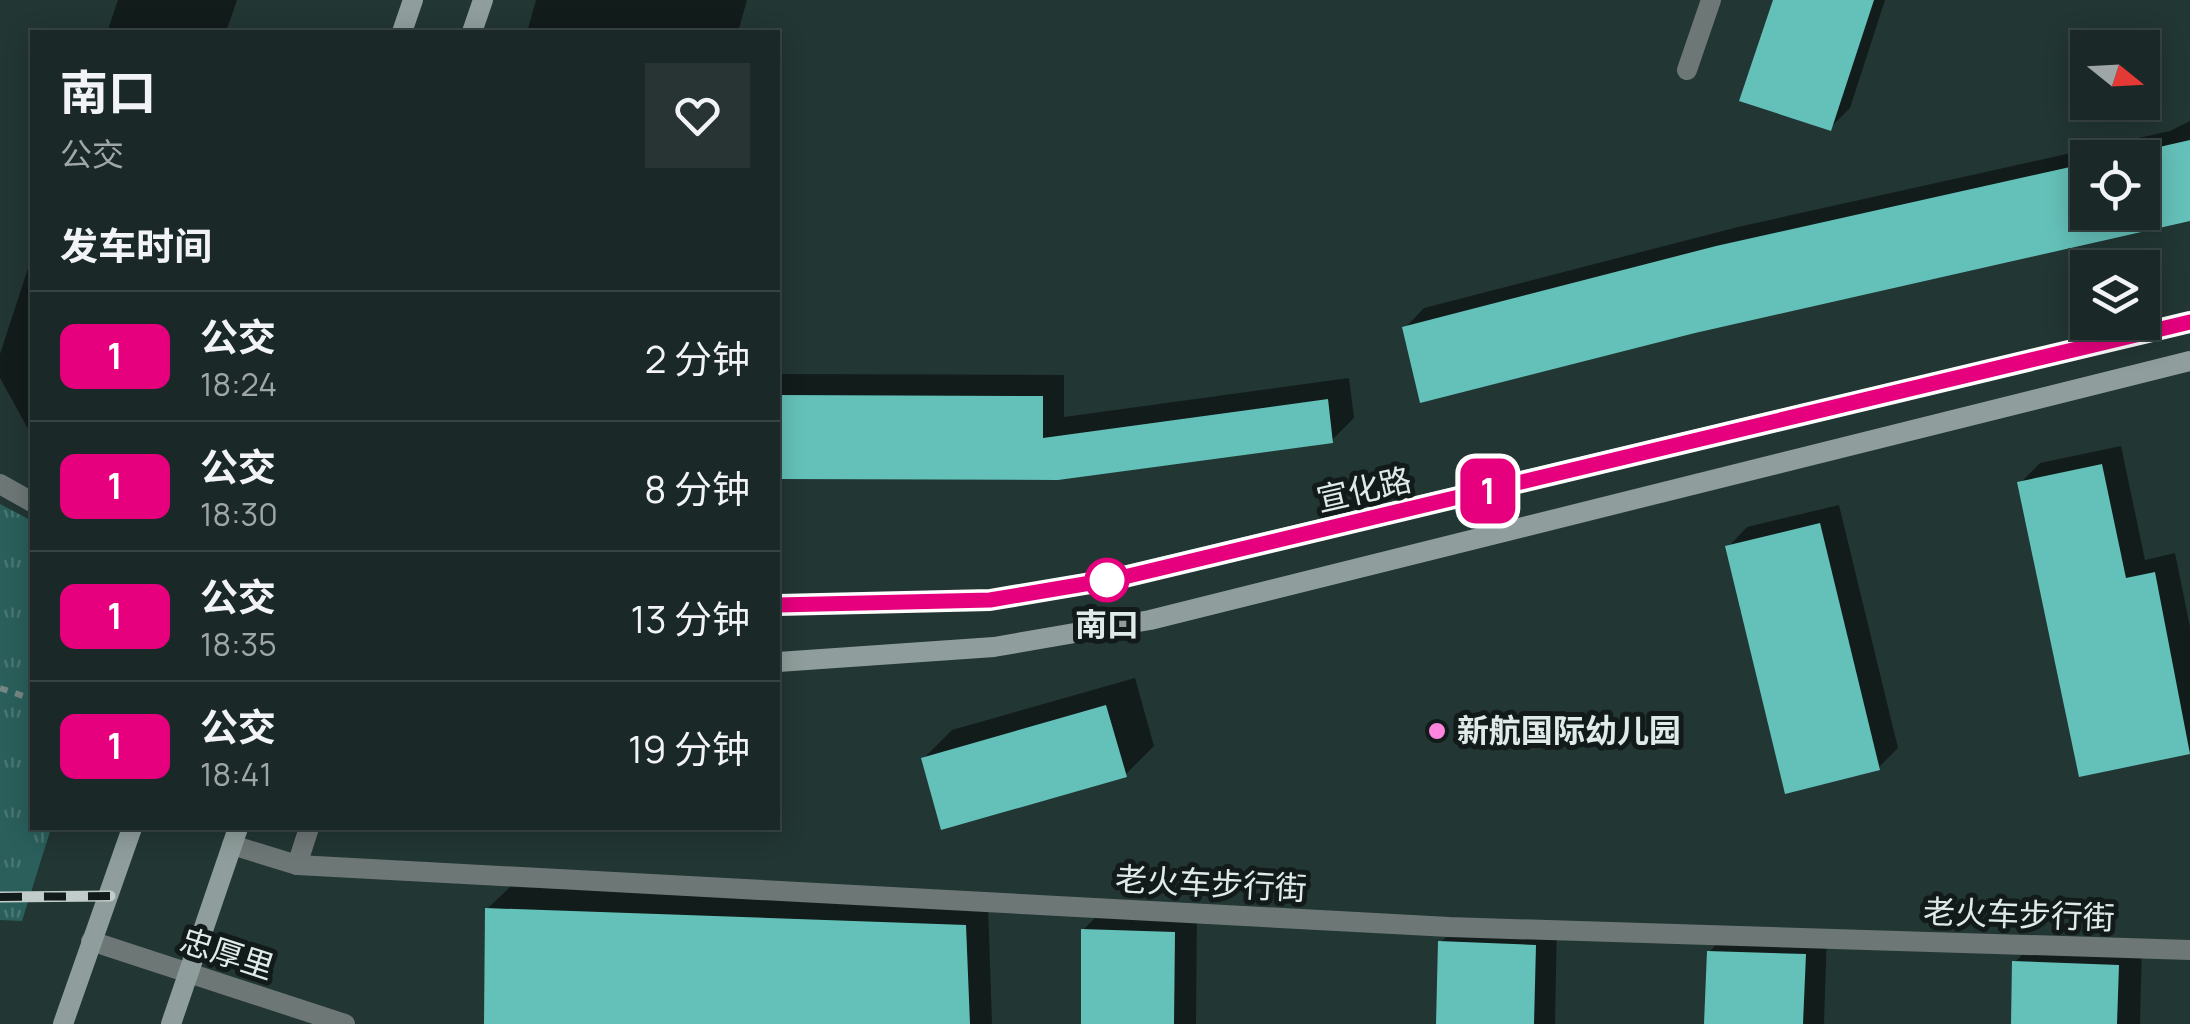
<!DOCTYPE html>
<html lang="zh">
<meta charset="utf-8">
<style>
:root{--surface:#1a2827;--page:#273433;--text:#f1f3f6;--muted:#9fa6a7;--line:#384444}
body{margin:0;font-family:Manrope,"Noto Sans SC",sans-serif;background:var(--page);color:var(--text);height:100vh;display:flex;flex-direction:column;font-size:38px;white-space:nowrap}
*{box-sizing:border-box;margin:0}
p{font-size:32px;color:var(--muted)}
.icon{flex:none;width:55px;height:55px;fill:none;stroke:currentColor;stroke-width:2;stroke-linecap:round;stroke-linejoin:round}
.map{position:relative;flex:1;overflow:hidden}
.details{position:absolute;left:30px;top:30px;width:750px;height:800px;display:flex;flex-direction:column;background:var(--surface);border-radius:0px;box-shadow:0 5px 25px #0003,0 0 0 2px var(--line)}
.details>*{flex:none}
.badge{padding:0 20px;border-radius:15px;font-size:35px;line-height:65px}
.needle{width:65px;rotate:108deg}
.buttons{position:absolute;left:2070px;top:30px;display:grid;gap:20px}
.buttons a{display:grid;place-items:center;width:90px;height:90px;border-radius:0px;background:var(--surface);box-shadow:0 5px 25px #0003,0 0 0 2px var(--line);font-size:50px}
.map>.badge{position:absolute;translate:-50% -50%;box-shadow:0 0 0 5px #fff}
h2{padding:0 30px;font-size:38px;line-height:90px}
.round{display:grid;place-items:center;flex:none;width:105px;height:105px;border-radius:0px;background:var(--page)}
.summary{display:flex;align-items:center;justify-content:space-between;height:170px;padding:0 30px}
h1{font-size:48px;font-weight:700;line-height:75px}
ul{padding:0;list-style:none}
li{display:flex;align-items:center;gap:30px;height:130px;padding:0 30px;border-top:2px solid var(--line)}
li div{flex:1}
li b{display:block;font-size:38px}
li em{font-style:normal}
li .badge{min-width:110px;font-weight:700;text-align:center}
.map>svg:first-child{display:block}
.park{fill:url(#park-tufts)}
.shadow{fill:#0007;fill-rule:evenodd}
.building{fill:#64c1b9}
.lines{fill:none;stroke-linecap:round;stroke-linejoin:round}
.path{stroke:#758684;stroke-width:6;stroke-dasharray:8 8;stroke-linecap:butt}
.pedestrian{stroke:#6d7776;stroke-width:20}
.minor{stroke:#6d7776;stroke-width:20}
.secondary{stroke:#8f9e9c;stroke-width:20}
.rail-casing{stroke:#c0cdcb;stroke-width:11}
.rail{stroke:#121b1a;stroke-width:8;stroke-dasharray:22;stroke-linecap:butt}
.line-casing{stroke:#fff;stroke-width:22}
.line{stroke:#e6007e;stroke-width:15}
.stop-dot{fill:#fff;stroke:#e6007e;stroke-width:5}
.poi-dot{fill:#ff85df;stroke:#121b1a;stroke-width:4}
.labels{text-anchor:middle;stroke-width:10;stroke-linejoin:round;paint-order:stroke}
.street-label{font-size:32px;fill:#dfebe9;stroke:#121b1a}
.stop-label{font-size:32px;font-weight:bold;fill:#dfebe9;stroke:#121b1a}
.poi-label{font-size:32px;font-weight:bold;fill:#dfebe9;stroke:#121b1a;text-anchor:start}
</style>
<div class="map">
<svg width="2190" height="1024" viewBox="0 0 2190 1024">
<defs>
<pattern id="park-tufts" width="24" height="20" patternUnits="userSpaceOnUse" patternTransform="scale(2.5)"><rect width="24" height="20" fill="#2a5f5b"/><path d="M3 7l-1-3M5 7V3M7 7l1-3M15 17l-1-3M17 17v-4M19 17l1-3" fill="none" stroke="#487673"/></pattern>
</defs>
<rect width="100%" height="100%" fill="#223634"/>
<path class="park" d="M 0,504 L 32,521 L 32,828 L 51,828 L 22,921 L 0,920 Z"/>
<g class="shadow">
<path d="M 118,0 L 237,0 L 226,32 L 107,32 Z"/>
<path d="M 536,0 L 747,0 L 738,32 L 527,32 Z"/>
<path d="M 1775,0 L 1885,0 L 1850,108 L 1830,128 Z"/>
<path d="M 2190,121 L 2190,217 L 1405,328 L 1424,308 L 1738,227 L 2170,131 ZM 2088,158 L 2142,158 L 2142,212 L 2088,212 Z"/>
<path d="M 32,256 L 32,436 L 0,378 L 0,354 Z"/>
<path d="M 778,374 L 1064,375 L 1064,417 L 1349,378 L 1354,418 L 1332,440 L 1057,477 L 778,477 Z"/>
<path d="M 2121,446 L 2145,560 L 2175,553 L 2190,627 L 2190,751 L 2081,774 L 2020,483 L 2040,463 Z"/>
<path d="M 1839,505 L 1898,748 L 1878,768 L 1728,547 L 1747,527 Z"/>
<path d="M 1135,678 L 1154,746 L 1125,775 L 923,759 L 952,730 Z"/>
<path d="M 510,887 L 988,904 L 992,1024 L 487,1024 L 487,909 Z"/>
<path d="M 1106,907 L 1197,910 L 1196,1024 L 1083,1024 L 1083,930 Z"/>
<path d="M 1463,920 L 1557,923 L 1555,1024 L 1439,1024 L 1441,942 Z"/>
<path d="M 1732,929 L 1827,933 L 1824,1024 L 1706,1024 L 1709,952 Z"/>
<path d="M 2038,938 L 2142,942 L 2140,1024 L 2013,1024 L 2015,962 Z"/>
</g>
<g class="building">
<path d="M 1773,0 L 1874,0 L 1831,131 L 1739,101 Z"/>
<path d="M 2190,140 L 2190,221 L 1695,333 L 1420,403 L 1402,327 L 1716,246 L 2088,163 L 2088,212 L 2142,212 L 2142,158 L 2111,158 Z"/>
<path d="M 778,395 L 1043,396 L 1043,438 L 1328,399 L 1333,443 L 1058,480 L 778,479 Z"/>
<path d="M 2102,464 L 2126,578 L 2155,572 L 2190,754 L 2079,777 L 2017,482 Z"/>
<path d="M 1820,523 L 1880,770 L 1785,794 L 1725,546 Z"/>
<path d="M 1106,705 L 1127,777 L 941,830 L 921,758 Z"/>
<path d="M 485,908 L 966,925 L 970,1024 L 484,1024 Z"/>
<path d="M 1081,929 L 1175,932 L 1174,1024 L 1081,1024 Z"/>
<path d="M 1438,941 L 1536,945 L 1534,1024 L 1436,1024 Z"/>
<path d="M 1707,951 L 1806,954 L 1803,1024 L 1704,1024 Z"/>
<path d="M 2012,961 L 2119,965 L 2117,1024 L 2011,1024 Z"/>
</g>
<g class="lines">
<path class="path" d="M 0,688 L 32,699"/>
<g class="pedestrian">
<path d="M 232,845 L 297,865 L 1449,927 L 2190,950"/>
<path d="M 297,865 L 309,828"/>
</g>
<g class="minor">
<path d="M 1687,70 L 1711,0"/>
<path d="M 0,484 L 32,502"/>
<path d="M 91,941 L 345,1024"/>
</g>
<g class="secondary">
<path d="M 402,32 L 413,0"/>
<path d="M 472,32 L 483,0"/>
<path d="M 778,605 L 990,600 L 1094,583 L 2190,322"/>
<path d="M 778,662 L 994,647 L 1150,620 L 2190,361"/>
<path d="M 63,1024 L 132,828"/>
<path d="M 171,1024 L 238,828"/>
</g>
<g class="rail-casing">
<path id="rail" d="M 0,897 L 110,896"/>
</g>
<use href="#rail" class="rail"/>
</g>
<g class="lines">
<g class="line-casing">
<path id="line" d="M 778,605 L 990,600 L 1120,578 L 2190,322"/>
</g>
<use href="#line" class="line"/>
</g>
<circle class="stop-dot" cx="1107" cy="580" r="20"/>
<circle class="poi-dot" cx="1437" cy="731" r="10"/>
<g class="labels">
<g class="street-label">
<text transform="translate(1364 490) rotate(-13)" y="11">宣化路</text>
<text transform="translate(1211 884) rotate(3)" y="11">老火车步行街</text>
<text transform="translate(2019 915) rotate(2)" y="11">老火车步行街</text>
<text transform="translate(227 954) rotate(18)" y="11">忠厚里</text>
</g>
<g class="stop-label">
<text x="1107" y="636">南口</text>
</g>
<g class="poi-label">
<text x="1457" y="742">新航国际幼儿园</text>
</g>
</g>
</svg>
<div class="buttons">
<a><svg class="needle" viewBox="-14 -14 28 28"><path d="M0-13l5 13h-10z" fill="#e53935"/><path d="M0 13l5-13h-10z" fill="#9fa6a7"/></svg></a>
<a><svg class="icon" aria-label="locate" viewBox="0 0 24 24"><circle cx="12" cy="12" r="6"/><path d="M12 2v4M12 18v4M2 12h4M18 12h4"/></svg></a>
<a><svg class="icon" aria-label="layers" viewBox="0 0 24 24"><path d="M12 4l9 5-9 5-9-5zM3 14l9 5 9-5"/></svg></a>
</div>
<b class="badge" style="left:1488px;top:491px;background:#e6007e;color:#fff">1</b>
<section class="details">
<div class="summary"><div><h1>南口</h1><p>公交</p></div><a class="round"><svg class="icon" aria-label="heart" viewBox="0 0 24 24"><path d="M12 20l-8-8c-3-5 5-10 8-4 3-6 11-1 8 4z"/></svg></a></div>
<h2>发车时间</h2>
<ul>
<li><span class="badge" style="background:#e6007e;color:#fff">1</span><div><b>公交</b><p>18:24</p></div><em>2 分钟</em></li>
<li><span class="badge" style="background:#e6007e;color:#fff">1</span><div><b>公交</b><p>18:30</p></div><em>8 分钟</em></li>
<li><span class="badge" style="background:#e6007e;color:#fff">1</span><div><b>公交</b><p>18:35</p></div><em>13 分钟</em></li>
<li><span class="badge" style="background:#e6007e;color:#fff">1</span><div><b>公交</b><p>18:41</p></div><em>19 分钟</em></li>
</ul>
</section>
</div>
